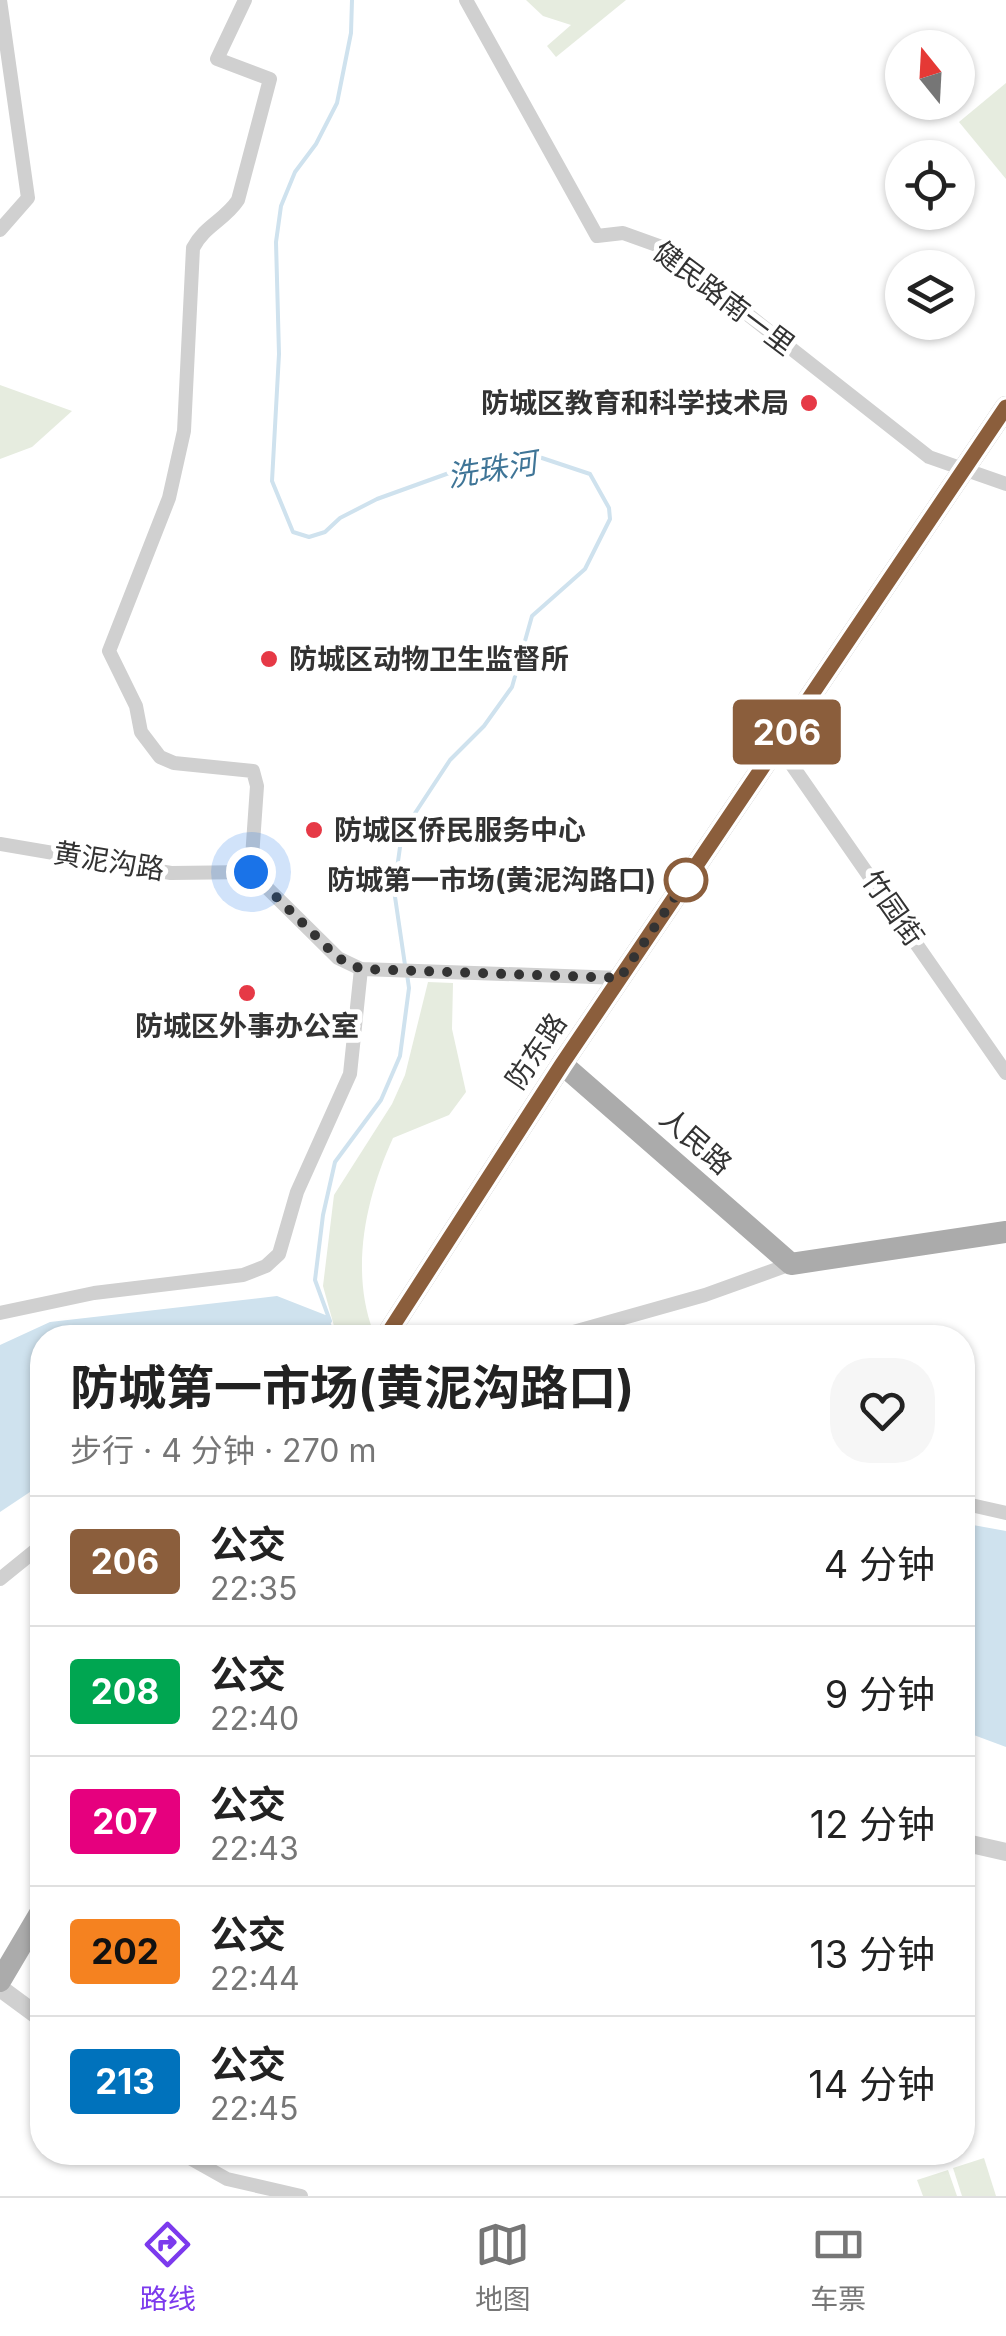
<!DOCTYPE html>
<html lang="zh">
<meta charset="utf-8">
<style>
:root{--surface:#fff;--page:#f6f6f6;--text:#222;--muted:#767676;--line:#e0e0e0;--accent:#7c3aed}
body{margin:0;font-family:Inter,"Noto Sans SC",sans-serif;background:var(--page);color:var(--text);height:100vh;display:flex;flex-direction:column;font-size:38px;white-space:nowrap}
*{box-sizing:border-box;margin:0}
p{font-size:32px;color:var(--muted)}
.icon{flex:none;width:55px;height:55px;fill:none;stroke:currentColor;stroke-width:2;stroke-linecap:round;stroke-linejoin:round}
.map{position:relative;flex:1;overflow:hidden}
.drawer{position:absolute;left:30px;top:1325px;width:945px;height:840px;display:flex;flex-direction:column;background:var(--surface);border-radius:40px;box-shadow:0 2px 8px #0004}
.drawer>*{flex:none}
.badge{padding:0 20px;border-radius:8px;font-size:35px;line-height:65px}
.needle{width:65px;rotate:342deg}
.tools{position:absolute;left:885px;top:30px;display:grid;gap:20px}
.tools a{display:grid;place-items:center;width:90px;height:90px;border-radius:50%;background:var(--surface);box-shadow:0 2px 8px #0004;font-size:50px}
.you{position:absolute;width:50px;height:50px;margin:-25px;border:8px solid #fff;border-radius:50%;background:#1a73e8;box-shadow:0 0 0 15px #1a73e833}
.map>.badge{position:absolute;translate:-50% -50%;box-shadow:0 0 0 5px #fff}
.round{display:grid;place-items:center;flex:none;width:105px;height:105px;border-radius:40px;background:var(--page)}
.headline{display:flex;align-items:center;justify-content:space-between;height:170px;padding:0 40px}
h1{font-size:48px;font-weight:700;line-height:75px}
ul{padding:0;list-style:none}
li{display:flex;align-items:center;gap:30px;height:130px;padding:0 40px;border-top:2px solid var(--line)}
li div{flex:1}
li b{display:block;font-size:38px}
li em{font-style:normal}
li .badge{min-width:110px;font-weight:700;text-align:center}
.menu{display:flex;justify-content:space-around;align-items:center;height:140px;border-top:2px solid var(--line);background:var(--surface);font-size:28px;color:var(--muted)}
.menu a{display:grid;justify-items:center;gap:5px}
.menu .selected{color:var(--accent)}
.map>svg:first-child{display:block}
.green{fill:#e6ecdf}
.water{fill:#cfe2ee}
.lines{fill:none;stroke-linecap:round;stroke-linejoin:round}
.stream{stroke:#cfe2ee;stroke-width:4}
.minor{stroke:#d0d0d0;stroke-width:14}
.tertiary{stroke:#d0d0d0;stroke-width:18}
.primary{stroke:#ababab;stroke-width:22}
.line-casing{stroke:#fff;stroke-width:22}
.line{stroke:#8b5e3c;stroke-width:15}
.walk{stroke:#333;stroke-width:10;stroke-dasharray:0 18}
.poi-dot{fill:#e63946;stroke:#fff;stroke-width:4}
.stop-dot{fill:#fff;stroke:#8b5e3c;stroke-width:5}
.labels{text-anchor:middle;stroke-width:10;stroke-linejoin:round;paint-order:stroke}
.street-label{font-size:28px;fill:#333;stroke:#fff}
.poi-label{font-size:28px;font-weight:bold;fill:#333;stroke:#fff;text-anchor:start}
.stop-label{font-size:28px;font-weight:bold;fill:#333;stroke:#fff;text-anchor:end}
.water-label{font-size:30px;font-style:italic;fill:#3f7597;stroke:#fff}
</style>
<div class="map">
<svg width="1006" height="2196" viewBox="0 0 1006 2196">
<rect width="100%" height="100%" fill="#fff"/>
<g class="green">
<path d="M 526,0 L 626,0 L 556,57 L 547,46 L 571,25 L 543,16 Z"/>
<path d="M 1006,83 L 1006,179 L 959,122 Z"/>
<path d="M 0,385 L 72,411 L 32,447 L 0,459 Z"/>
<path d="M 428,982 L 453,983 L 452,1029 L 466,1092 L 449,1115 L 393,1138 C 366,1197 350,1269 373,1331 L 369,1337 L 337,1337 L 323,1286 L 334,1195 L 392,1104 L 405,1075 Z"/>
<path d="M 984,2158 L 996,2196 L 962,2196 L 953,2168 Z"/>
<path d="M 948,2170 L 957,2196 L 923,2196 L 917,2180 Z"/>
</g>
<g class="water">
<path d="M 277,1296 L 328,1316 L 336,1337 L 42,1338 L 42,1484 L 0,1512 L 0,1345 L 50,1322 Z"/>
<path d="M 962,1523 L 1006,1531 L 1006,1747 L 963,1731 Z"/>
</g>
<g class="lines">
<g class="stream">
<path d="M 352,0 L 351,33 L 337,103 L 316,144 L 295,172 L 281,206 L 276,242 L 279,354 L 272,481 L 293,532 L 309,537 L 325,532 L 340,518 L 377,499 L 463,468 L 539,457 L 590,474 L 609,508 L 610,519 L 585,569 L 532,616 L 512,687 L 484,726 L 450,760 L 402,833 L 394,890 L 405,965"/>
<path d="M 330,1321 L 315,1280 L 323,1215 L 335,1162 L 381,1100 L 400,1056 L 409,988 L 407,974"/>
</g>
<g class="minor">
<path d="M 245,0 L 217,59 L 270,79 L 238,200 C 225,220 204,226 193,248 L 184,431 L 169,498 L 109,651 L 136,706 L 141,732 L 160,757 L 174,763 L 253,771 L 257,786 L 251,872"/>
<path d="M 466,0 L 597,236 L 623,233 L 662,247 L 929,457 L 1006,484"/>
<path d="M 0,230 L 28,198 L 0,0"/>
<path d="M 778,745 L 1006,1073"/>
<path d="M 0,844 L 171,873 L 251,872 L 338,958 L 361,969 L 621,978"/>
<path d="M 0,1313 L 94,1293 L 243,1275 L 266,1266 L 279,1254 L 297,1192 L 350,1074 L 361,969"/>
<path d="M 552,1338 L 705,1295 L 791,1264"/>
<path d="M 962,1503 L 1006,1513"/>
<path d="M 0,1579 L 42,1545"/>
<path d="M 179,2152 L 227,2179 L 301,2196"/>
</g>
<g class="tertiary">
<path d="M 962,1842 L 1006,1852"/>
<path d="M 0,1988 L 42,2019"/>
</g>
<g class="primary">
<path d="M 562,1064 L 791,1264 L 1006,1232"/>
<path d="M 385,1338 L 562,1064 L 1006,407"/>
<path d="M 0,1981 L 42,1910"/>
</g>
</g>
<g class="lines">
<g class="line-casing">
<path id="line" d="M 385,1338 L 562,1064 L 1006,407"/>
</g>
<use href="#line" class="line"/>
<path class="walk" d="M 251,872 L 338,958 L 361,969 L 620,978 L 694,869 L 686,880"/>
</g>
<g class="poi-dot">
<circle cx="809" cy="403" r="10"/>
<circle cx="269" cy="659" r="10"/>
<circle cx="314" cy="830" r="10"/>
<circle cx="247" cy="993" r="10"/>
</g>
<circle class="stop-dot" cx="686" cy="880" r="20"/>
<g class="labels">
<g class="street-label">
<text transform="translate(724 298) rotate(37)" y="10">健民路南一里</text>
<text transform="translate(109 861) rotate(9)" y="10">黄泥沟路</text>
<text transform="translate(893 908) rotate(55)" y="10">竹园街</text>
<text transform="translate(536 1051) rotate(-56)" y="10">防东路</text>
<text transform="translate(696 1141) rotate(41)" y="10">人民路</text>
</g>
<g class="poi-label">
<text x="789" y="413" text-anchor="end">防城区教育和科学技术局</text>
<text x="289" y="669">防城区动物卫生监督所</text>
<text x="334" y="840">防城区侨民服务中心</text>
<text x="247" y="1036" text-anchor="middle">防城区外事办公室</text>
</g>
<g class="stop-label">
<text x="656" y="890">防城第一市场(黄泥沟路口)</text>
</g>
<g class="water-label">
<text transform="translate(492 470) rotate(-9)" y="10">洗珠河</text>
</g>
</g>
</svg>
<div class="tools">
<a><svg class="needle" viewBox="-14 -14 28 28"><path d="M0-13l5 13h-10z" fill="#e53935"/><path d="M0 13l5-13h-10z" fill="#767676"/></svg></a>
<a><svg class="icon" aria-label="locate" viewBox="0 0 24 24"><circle cx="12" cy="12" r="6"/><path d="M12 2v4M12 18v4M2 12h4M18 12h4"/></svg></a>
<a><svg class="icon" aria-label="layers" viewBox="0 0 24 24"><path d="M12 4l9 5-9 5-9-5zM3 14l9 5 9-5"/></svg></a>
</div>
<div class="you" style="left:251px;top:872px"></div>
<b class="badge" style="left:787px;top:732px;background:#8b5e3c;color:#fff">206</b>
<section class="drawer">
<div class="headline"><div><h1>防城第一市场(黄泥沟路口)</h1><p>步行 · 4 分钟 · 270 m</p></div><a class="round"><svg class="icon" aria-label="heart" viewBox="0 0 24 24"><path d="M12 20l-8-8c-3-5 5-10 8-4 3-6 11-1 8 4z"/></svg></a></div>
<ul>
<li><span class="badge" style="background:#8b5e3c;color:#fff">206</span><div><b>公交</b><p>22:35</p></div><em>4 分钟</em></li>
<li><span class="badge" style="background:#00a651;color:#fff">208</span><div><b>公交</b><p>22:40</p></div><em>9 分钟</em></li>
<li><span class="badge" style="background:#e6007e;color:#fff">207</span><div><b>公交</b><p>22:43</p></div><em>12 分钟</em></li>
<li><span class="badge" style="background:#f58220;color:#111">202</span><div><b>公交</b><p>22:44</p></div><em>13 分钟</em></li>
<li><span class="badge" style="background:#0072bc;color:#fff">213</span><div><b>公交</b><p>22:45</p></div><em>14 分钟</em></li>
</ul>
</section>
</div>
<nav class="menu">
<a class="selected"><svg class="icon" aria-label="directions" viewBox="0 0 24 24"><path d="M12 3l9 9-9 9-9-9zM9 14v-3h6M13 9l2 2-2 2"/></svg>路线</a>
<a><svg class="icon" aria-label="map" viewBox="0 0 24 24"><path d="M3 6l6-2 6 2 6-2v14l-6 2-6-2-6 2zM9 4v14M15 6v14"/></svg>地图</a>
<a><svg class="icon" aria-label="tickets" viewBox="0 0 24 24"><path d="M3 7h18v10H3zM15 7v10"/></svg>车票</a>
</nav>
